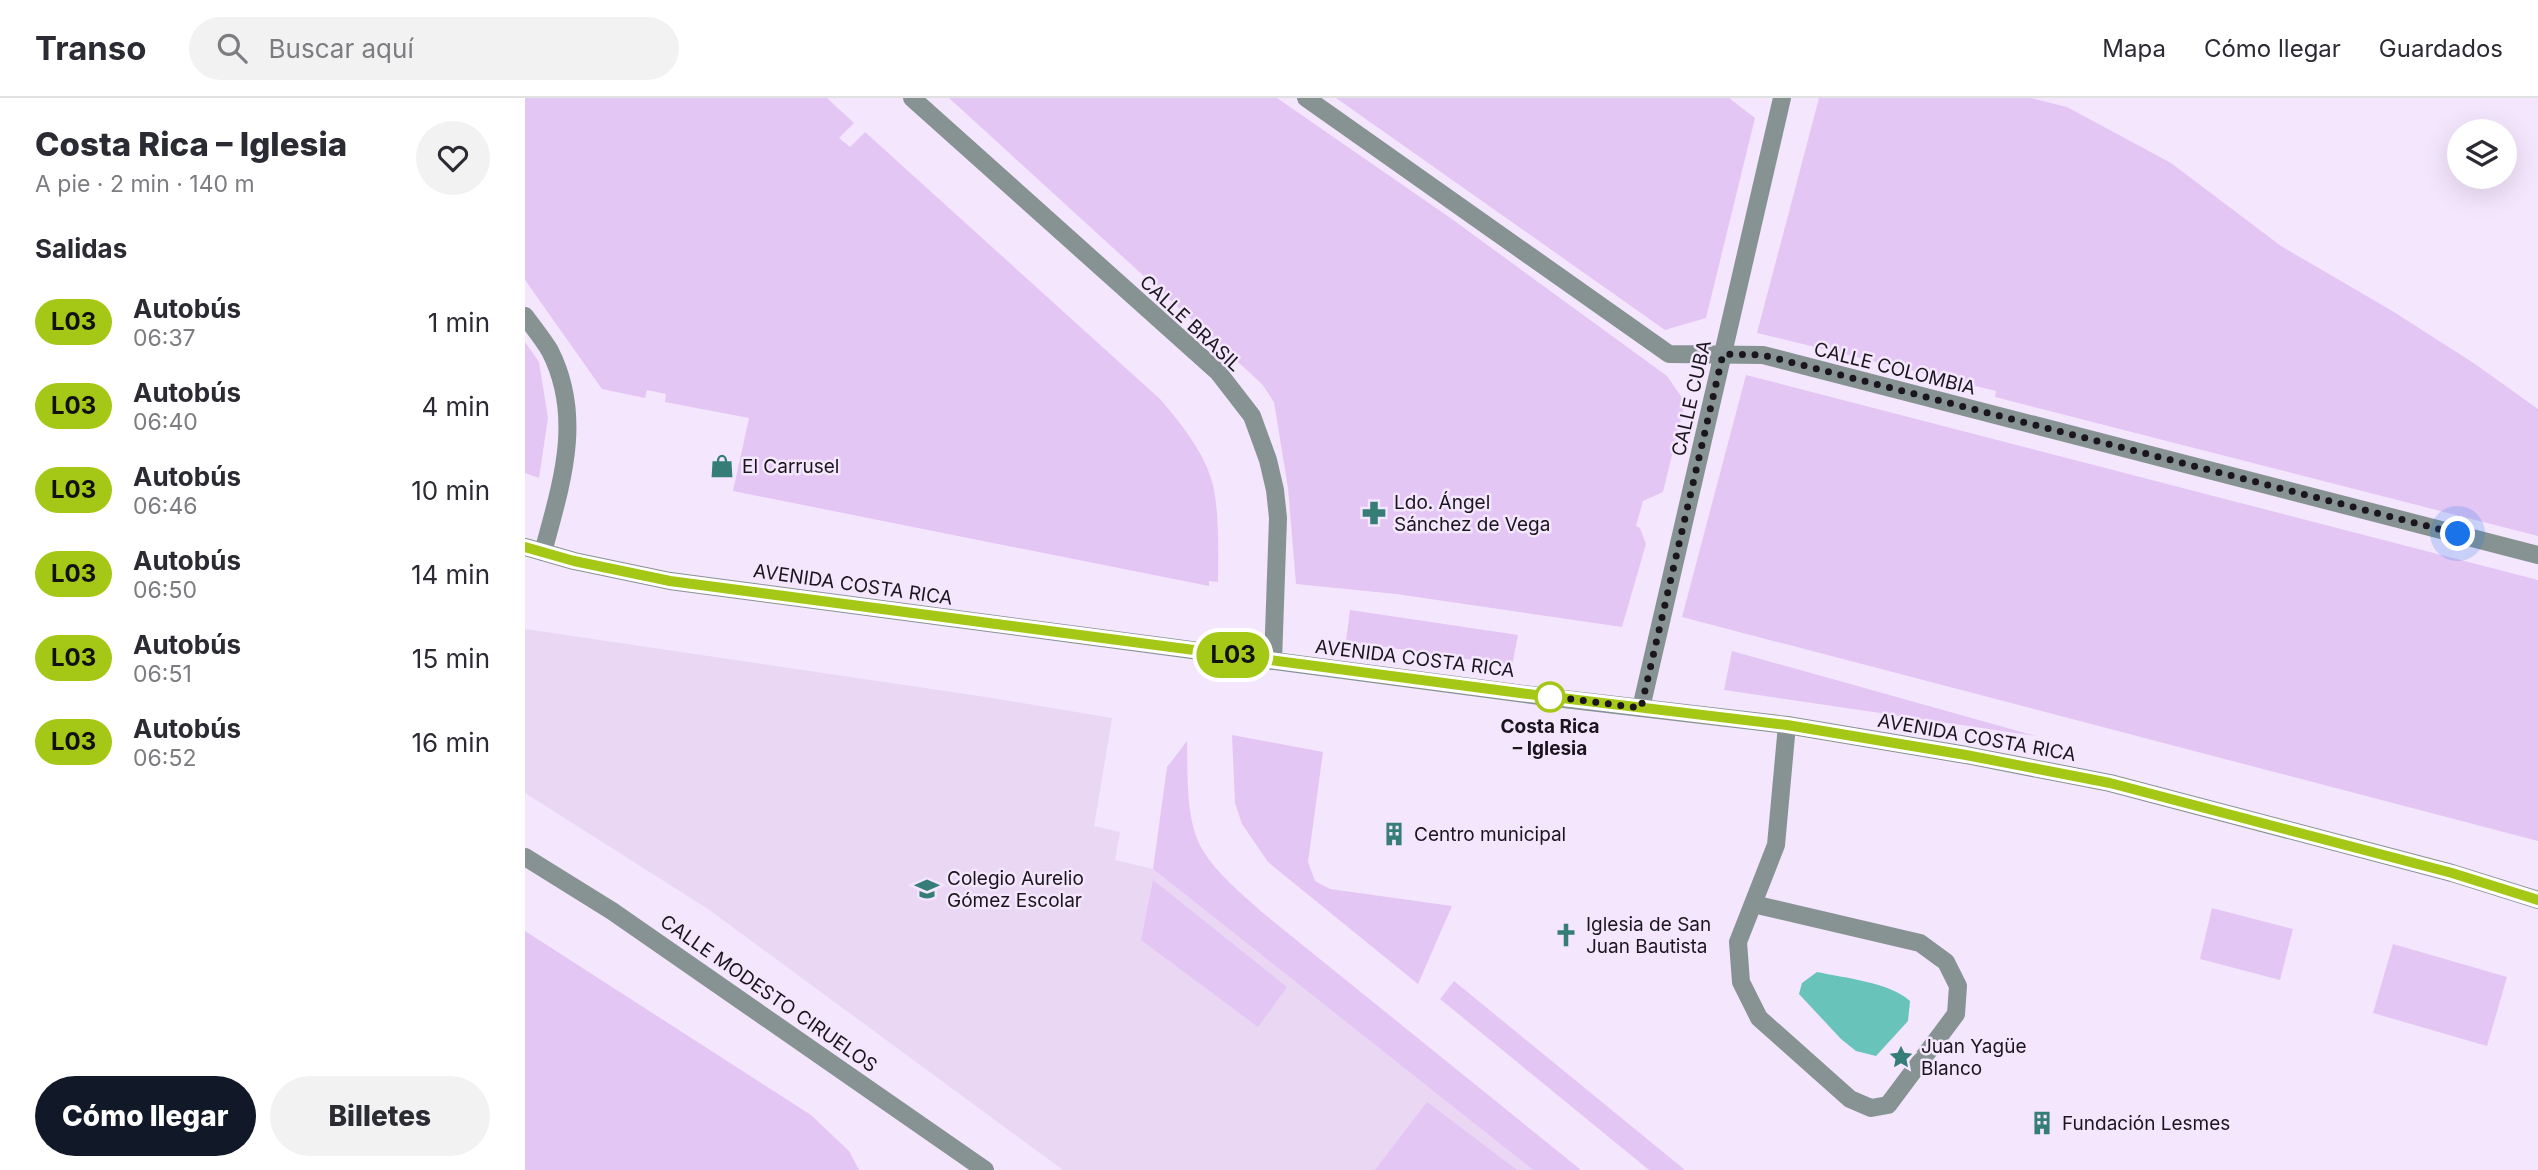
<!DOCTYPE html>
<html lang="es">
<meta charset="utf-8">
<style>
:root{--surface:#fff;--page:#f2f2f3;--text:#2b2b33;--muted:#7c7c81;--line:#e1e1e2;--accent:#111827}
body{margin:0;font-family:Inter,sans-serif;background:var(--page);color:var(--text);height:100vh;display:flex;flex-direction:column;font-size:26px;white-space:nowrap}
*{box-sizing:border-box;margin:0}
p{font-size:23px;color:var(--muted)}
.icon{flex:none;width:38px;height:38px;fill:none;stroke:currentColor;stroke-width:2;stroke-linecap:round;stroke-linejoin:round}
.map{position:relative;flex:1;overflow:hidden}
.side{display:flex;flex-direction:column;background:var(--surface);width:525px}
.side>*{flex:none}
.badge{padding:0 14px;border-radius:23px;font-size:24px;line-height:46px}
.buttons{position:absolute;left:1922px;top:21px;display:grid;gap:14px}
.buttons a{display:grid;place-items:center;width:70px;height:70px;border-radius:50%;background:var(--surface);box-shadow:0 7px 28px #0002;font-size:35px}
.you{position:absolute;width:35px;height:35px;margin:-18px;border:5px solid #fff;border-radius:50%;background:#1a73e8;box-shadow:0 0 0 10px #1a73e833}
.map>.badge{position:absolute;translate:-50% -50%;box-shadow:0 0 0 4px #fff}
h2{padding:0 35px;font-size:26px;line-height:63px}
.round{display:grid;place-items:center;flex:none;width:74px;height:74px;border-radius:37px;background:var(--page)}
.summary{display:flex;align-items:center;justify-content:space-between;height:119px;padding:0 35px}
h1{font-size:33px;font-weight:800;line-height:52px}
.button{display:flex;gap:14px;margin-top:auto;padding:14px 35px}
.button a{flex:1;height:80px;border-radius:42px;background:var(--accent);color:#fff;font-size:28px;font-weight:800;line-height:80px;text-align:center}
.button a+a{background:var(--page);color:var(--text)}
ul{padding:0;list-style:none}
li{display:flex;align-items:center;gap:21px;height:84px;padding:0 35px}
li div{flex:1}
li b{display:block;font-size:26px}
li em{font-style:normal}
li .badge{min-width:77px;font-weight:700;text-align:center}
header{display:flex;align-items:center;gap:42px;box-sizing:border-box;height:98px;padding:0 35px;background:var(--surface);border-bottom:2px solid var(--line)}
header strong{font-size:33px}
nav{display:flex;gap:38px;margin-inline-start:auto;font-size:24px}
.search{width:490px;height:63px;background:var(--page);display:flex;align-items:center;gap:18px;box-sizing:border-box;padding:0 24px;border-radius:38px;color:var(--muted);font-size:26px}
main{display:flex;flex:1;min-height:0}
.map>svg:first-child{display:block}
.built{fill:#e9d7f4}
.green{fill:#e4c6f5}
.water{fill:#68c3bb}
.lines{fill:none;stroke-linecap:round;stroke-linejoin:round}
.street{stroke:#869392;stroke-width:18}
.line-casing{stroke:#fff;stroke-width:16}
.line{stroke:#a5c715;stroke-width:10}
.walk{stroke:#1b161e;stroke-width:7;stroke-dasharray:0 12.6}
.stop-dot{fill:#fff;stroke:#a5c715;stroke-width:3.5}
.labels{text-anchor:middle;stroke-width:5;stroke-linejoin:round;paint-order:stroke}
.street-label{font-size:19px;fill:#1b161e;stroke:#f4e6fd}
.poi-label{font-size:19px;fill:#1b161e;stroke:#f4e6fd;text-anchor:start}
.stop-label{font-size:19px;font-weight:bold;fill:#1b161e;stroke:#f4e6fd}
</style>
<header>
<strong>Transo</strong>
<div class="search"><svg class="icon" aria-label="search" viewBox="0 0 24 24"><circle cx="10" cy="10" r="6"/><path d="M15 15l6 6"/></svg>Buscar aquí</div>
<nav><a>Mapa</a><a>Cómo llegar</a><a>Guardados</a></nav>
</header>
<main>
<section class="side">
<div class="summary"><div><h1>Costa Rica – Iglesia</h1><p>A pie · 2 min · 140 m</p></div><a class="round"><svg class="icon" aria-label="heart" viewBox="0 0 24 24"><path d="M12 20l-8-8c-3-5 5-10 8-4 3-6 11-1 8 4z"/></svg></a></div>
<h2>Salidas</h2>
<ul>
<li><span class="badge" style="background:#a5c715;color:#111">L03</span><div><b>Autobús</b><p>06:37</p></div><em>1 min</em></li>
<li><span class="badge" style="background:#a5c715;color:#111">L03</span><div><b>Autobús</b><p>06:40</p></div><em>4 min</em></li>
<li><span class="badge" style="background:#a5c715;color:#111">L03</span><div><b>Autobús</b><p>06:46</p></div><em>10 min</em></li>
<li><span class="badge" style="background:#a5c715;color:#111">L03</span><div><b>Autobús</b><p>06:50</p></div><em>14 min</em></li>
<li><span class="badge" style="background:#a5c715;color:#111">L03</span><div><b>Autobús</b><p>06:51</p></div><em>15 min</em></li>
<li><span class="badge" style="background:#a5c715;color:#111">L03</span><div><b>Autobús</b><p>06:52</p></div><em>16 min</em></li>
</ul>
<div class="button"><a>Cómo llegar</a><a>Billetes</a></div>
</section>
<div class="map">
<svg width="2013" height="1072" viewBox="0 0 2013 1072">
<rect width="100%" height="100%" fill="#f4e6fd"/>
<path class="built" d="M 0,531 L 454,598 L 587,620 L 569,728 L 595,734 L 590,762 L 628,771 L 1008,1072 L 538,1072 L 183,811 L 0,695 Z"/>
<g class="green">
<path d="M 0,0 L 302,0 L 329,25 L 314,40 L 325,49 L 340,34 L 636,302 C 656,326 676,350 686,380 C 695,409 693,453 693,484 L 684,483 L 684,488 L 208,393 L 224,320 L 140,304 L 141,296 L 122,292 L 120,300 L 77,291 L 0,182 Z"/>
<path d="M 424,0 L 752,0 L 924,119 L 1142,278 L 1160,304 L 1138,394 L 1118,403 L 1111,428 L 1115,430 L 1121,446 L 1097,529 L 871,496 L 771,486 L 763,390 L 749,304 L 737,286 Z"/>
<path d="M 811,0 L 1204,0 L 1230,20 L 1181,220 L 1140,232 Z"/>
<path d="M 1294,0 L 1506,0 L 1542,9 L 1646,65 L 1756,148 L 1869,214 L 1950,266 L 2013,311 L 2013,438 L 1470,299 L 1471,293 L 1232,235 Z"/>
<path d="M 0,244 L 14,264 L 23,320 L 14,380 L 0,375 Z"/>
<path d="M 1221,277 L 2013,482 L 2013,743 L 1157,519 Z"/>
<path d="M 825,512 L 993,537 L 987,568 L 821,543 Z"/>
<path d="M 1207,553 L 1511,638 L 1199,592 Z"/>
<path d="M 707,637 L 798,654 L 783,764 L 790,783 L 805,791 L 927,808 L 893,886 L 743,764 L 717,726 L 710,705 Z"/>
<path d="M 662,643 C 663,676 660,721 677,751 C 692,776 717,796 738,815 L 1056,1072 L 1008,1072 L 628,771 L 642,669 Z"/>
<path d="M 628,782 L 762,889 L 733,929 L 616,842 Z"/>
<path d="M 1687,810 L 1768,831 L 1755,882 L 1675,861 Z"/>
<path d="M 0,833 L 286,1017 L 324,1053 L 334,1072 L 0,1072 Z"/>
<path d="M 1868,846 L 1982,879 L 1962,948 L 1848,915 Z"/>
<path d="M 929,883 L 1160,1072 L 1124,1072 L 915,901 Z"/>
<path d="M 902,1004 L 992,1072 L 850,1072 Z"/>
</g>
<path class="water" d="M 1292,874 C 1319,880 1364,884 1385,903 L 1383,923 L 1351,958 L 1331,953 L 1316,941 L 1274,896 L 1277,885 Z"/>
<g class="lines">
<g class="street">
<path d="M 387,0 L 693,274 L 727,318 L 743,362 L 750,392 L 753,420 L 748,563"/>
<path d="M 781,0 L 1144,256 L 1238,257 L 2013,457"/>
<path d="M 0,218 C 8,229 18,241 25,253 C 59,320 36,387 18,454"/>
<path d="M 0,449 L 49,463 L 145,483 L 1022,599 L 1262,627 L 1441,657 L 1585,685 L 1927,775 L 2013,802"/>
<path d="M 1116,610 L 1257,0"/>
<path d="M 0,759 L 87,813 L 460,1072"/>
<path d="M 1228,806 L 1395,845 L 1421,864 L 1433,888 L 1431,916 L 1363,1007 L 1346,1010 L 1325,1001 L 1234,920 L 1216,884 L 1213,844 L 1251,747 L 1262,627"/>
</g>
</g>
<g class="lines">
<g class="line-casing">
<path id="line" d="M 0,449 L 49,463 L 145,483 L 995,595 L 1262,627 L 1441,657 L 1585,685 L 1927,775 L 2013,802"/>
</g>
<use href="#line" class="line"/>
<path class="walk" d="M 1025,599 L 1023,598 L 1116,610 L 1198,256 L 1238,257 L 1933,436"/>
</g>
<defs>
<g id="shop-bare" transform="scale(1.89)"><path d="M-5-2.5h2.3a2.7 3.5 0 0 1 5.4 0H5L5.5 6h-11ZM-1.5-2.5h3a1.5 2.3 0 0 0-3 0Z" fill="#357d76" stroke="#f4e6fd" stroke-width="2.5" paint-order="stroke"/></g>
<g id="pharmacy-bare" transform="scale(1.89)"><path d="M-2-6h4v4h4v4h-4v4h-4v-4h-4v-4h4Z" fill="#357d76" stroke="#f4e6fd" stroke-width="2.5" paint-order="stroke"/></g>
<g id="building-bare" transform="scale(1.89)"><path d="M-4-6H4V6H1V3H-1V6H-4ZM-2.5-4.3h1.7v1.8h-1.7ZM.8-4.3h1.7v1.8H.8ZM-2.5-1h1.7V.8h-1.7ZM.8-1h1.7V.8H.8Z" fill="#357d76" stroke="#f4e6fd" stroke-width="2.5" paint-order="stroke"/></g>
<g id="school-bare" transform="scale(1.89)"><path d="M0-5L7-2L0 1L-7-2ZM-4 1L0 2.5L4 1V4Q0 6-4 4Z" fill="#357d76" stroke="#f4e6fd" stroke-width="2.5" paint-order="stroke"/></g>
<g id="church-bare" transform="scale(1.89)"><path d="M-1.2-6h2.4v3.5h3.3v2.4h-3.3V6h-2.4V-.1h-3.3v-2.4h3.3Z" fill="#357d76" stroke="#f4e6fd" stroke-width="2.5" paint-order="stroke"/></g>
<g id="sight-bare" transform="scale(1.89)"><path d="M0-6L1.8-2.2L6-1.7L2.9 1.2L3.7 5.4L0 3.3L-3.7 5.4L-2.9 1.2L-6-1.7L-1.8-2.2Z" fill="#357d76" stroke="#f4e6fd" stroke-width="2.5" paint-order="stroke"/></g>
</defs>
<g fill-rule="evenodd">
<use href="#shop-bare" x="197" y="368"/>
<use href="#pharmacy-bare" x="849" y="415"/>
<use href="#building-bare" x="869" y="736"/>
<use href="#school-bare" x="402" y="791"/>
<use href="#church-bare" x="1041" y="837"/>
<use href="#sight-bare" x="1376" y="959"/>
<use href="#building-bare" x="1517" y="1025"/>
</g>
<circle class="stop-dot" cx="1025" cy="599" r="14"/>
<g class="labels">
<g class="street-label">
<text transform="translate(666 225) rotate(43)" y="7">CALLE BRASIL</text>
<text transform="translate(1370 270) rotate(14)" y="7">CALLE COLOMBIA</text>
<text transform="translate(1166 300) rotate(-77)" y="7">CALLE CUBA</text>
<text transform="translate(328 486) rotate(8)" y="7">AVENIDA COSTA RICA</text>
<text transform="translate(890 560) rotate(7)" y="7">AVENIDA COSTA RICA</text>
<text transform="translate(1452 639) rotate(10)" y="7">AVENIDA COSTA RICA</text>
<text transform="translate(244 895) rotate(35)" y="7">CALLE MODESTO CIRUELOS</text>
</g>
<g class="poi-label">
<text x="217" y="375">El Carrusel</text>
<text x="869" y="411">Ldo. Ángel<tspan x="869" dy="22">Sánchez de Vega</tspan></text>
<text x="889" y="743">Centro municipal</text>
<text x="422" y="787">Colegio Aurelio<tspan x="422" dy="22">Gómez Escolar</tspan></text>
<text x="1061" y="833">Iglesia de San<tspan x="1061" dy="22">Juan Bautista</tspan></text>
<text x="1396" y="955">Juan Yagüe<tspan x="1396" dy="22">Blanco</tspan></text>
<text x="1537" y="1032">Fundación Lesmes</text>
</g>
<g class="stop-label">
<text x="1025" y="635">Costa Rica<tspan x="1025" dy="22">– Iglesia</tspan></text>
</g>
</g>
</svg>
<div class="buttons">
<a><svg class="icon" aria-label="layers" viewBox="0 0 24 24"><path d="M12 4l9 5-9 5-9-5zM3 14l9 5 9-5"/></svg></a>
</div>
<div class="you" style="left:1933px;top:436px"></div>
<b class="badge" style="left:708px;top:557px;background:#a5c715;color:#111">L03</b>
</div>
</main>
